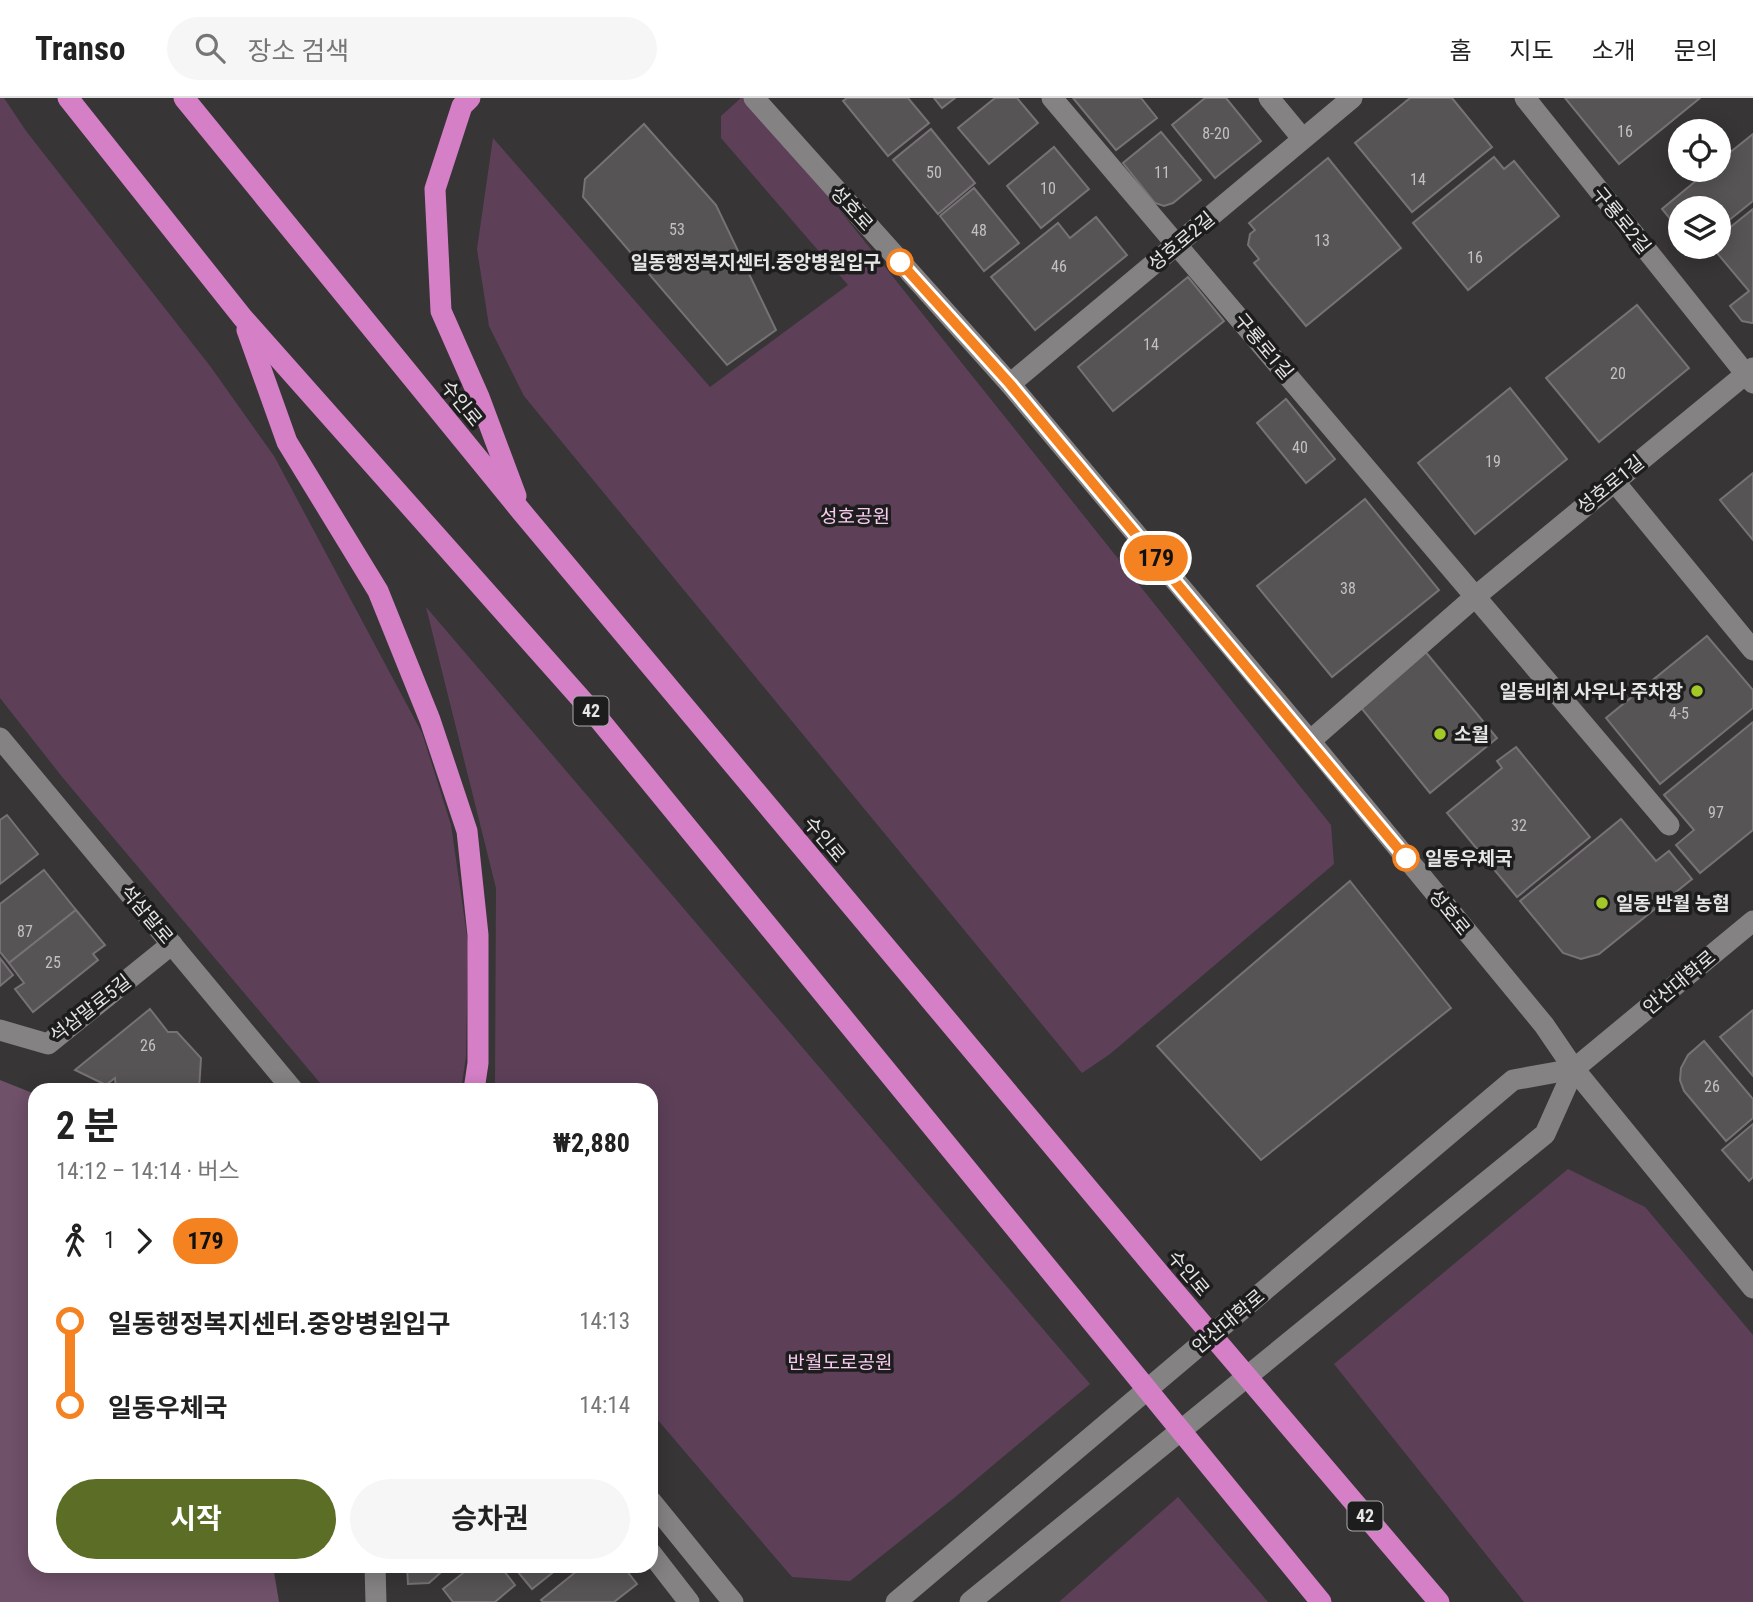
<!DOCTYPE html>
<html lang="ko">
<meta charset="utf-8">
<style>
:root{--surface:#fff;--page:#f6f6f6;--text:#222;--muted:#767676;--line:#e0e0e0;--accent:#5c6d25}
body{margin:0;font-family:"Roboto Condensed","Noto Sans KR",sans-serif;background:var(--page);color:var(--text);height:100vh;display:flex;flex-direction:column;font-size:26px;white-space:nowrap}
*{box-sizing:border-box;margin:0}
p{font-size:23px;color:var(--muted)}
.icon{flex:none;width:38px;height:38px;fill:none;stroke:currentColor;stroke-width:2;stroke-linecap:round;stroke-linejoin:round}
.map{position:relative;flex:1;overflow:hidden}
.drawer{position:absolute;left:28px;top:985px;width:630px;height:490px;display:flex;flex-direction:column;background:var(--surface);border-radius:21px;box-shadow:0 4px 18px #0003}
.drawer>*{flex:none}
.badge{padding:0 14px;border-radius:23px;font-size:24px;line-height:46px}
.tools{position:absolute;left:1668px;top:21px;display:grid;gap:14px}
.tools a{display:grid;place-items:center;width:63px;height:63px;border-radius:50%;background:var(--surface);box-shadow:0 4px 18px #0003;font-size:35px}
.map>.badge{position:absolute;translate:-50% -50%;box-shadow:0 0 0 4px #fff}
.legs{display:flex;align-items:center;gap:10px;height:77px;padding:0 28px;font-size:23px}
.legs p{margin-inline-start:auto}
.overview{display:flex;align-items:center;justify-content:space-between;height:119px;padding:0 28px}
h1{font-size:38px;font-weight:700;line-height:52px}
.cta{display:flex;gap:14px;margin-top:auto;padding:14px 28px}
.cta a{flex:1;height:80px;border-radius:42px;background:var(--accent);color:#fff;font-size:28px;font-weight:700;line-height:80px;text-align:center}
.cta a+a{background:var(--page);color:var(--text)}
ul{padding:0 28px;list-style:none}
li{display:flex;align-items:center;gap:24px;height:84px;font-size:26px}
li i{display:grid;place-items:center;width:10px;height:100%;margin:0 9px;background:currentColor}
li i::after{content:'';width:18px;height:18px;margin:-9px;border:5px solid;border-radius:50%;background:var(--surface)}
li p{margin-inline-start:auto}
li:first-child i{background:linear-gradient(#0000 50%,currentColor 0)}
li:last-child i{background:linear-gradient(currentColor 50%,#0000 0)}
header{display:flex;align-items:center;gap:42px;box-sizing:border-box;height:98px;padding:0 35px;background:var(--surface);border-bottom:2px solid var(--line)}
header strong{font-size:33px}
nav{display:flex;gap:38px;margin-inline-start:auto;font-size:24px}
.search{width:490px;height:63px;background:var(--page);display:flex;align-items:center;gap:18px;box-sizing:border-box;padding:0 24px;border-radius:38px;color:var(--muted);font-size:26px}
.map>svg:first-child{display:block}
.green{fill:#5d4058}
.forest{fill:#6f5169}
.building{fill:#575456;stroke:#767275;stroke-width:2}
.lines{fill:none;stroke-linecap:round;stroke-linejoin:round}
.minor{stroke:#858284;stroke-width:21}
.highway{stroke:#d57fc7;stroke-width:21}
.line-1-casing{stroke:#fff;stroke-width:16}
.line-1{stroke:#f58220;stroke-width:10}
.stop-1-dot{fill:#fff;stroke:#f58220;stroke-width:3.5}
.poi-dot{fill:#a2c928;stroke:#1e1d1e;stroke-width:2.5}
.labels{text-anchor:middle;stroke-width:7;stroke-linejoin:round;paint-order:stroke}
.number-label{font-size:16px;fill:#c2c1c2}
.shield{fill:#1e1d1e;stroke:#aaa9aa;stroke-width:2}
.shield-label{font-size:18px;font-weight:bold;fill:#e6e5e6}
.street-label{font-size:19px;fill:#e6e5e6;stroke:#1e1d1e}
.stop-label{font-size:19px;font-weight:bold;fill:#e6e5e6;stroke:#1e1d1e;text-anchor:end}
.park-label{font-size:19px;fill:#f9cdf0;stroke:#1e1d1e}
.poi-label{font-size:19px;font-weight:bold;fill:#e6e5e6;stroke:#1e1d1e;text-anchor:start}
</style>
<header>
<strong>Transo</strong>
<div class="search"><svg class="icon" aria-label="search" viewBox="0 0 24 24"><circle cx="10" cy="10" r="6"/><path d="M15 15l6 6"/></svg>장소 검색</div>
<nav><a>홈</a><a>지도</a><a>소개</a><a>문의</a></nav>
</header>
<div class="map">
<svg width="1753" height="1504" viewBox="0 0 1753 1504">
<rect width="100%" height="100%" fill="#383537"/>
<g class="green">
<path d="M 0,0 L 4,0 L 26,33 L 210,268 L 274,358 L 422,635 L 451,727 L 468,845 L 466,958 L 461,992 L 326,992 L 63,680 L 0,600 Z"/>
<path d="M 741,0 L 750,0 L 1331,727 L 1334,766 L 1110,956 L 1082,975 L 524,298 L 489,228 L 477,151 L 493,40 L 710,289 L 848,187 L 721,40 L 721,18 Z"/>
<path d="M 426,509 L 1090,1286 L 954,1400 L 850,1483 L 792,1479 L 651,1314 L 651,992 L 495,992 L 496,790 Z"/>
<path d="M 1568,1071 L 1645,1109 L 1753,1237 L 1753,1504 L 1524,1504 L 1334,1266 Z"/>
<path d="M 1178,1399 L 1268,1504 L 1059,1504 Z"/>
</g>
<path class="forest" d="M 0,982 L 35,996 L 35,1468 L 273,1468 L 279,1504 L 0,1504 Z"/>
<g class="building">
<path d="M 847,0 L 908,0 L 929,25 L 888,58 L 843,3 Z"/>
<path d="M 934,0 L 955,0 L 942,10 Z"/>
<path d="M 995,0 L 1017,0 L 1038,25 L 989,66 L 958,30 Z"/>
<path d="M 1073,0 L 1141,0 L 1157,20 L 1116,52 Z"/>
<path d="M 1205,0 L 1226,0 L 1261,43 L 1215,80 L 1172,27 Z"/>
<path d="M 1410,0 L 1452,0 L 1492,49 L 1412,114 L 1355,45 Z"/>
<path d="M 1565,0 L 1700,0 L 1619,66 Z"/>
<path d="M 644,26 L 716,107 L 776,232 L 727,267 L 583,99 L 585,81 Z"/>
<path d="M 931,31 L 975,85 L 938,116 L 893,62 Z"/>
<path d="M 1161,34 L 1201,82 L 1173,105 L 1164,108 L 1155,105 L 1123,65 Z"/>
<path d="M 1753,36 L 1753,103 L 1718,131 L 1718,110 L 1680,110 L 1680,133 L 1662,111 L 1709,72 L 1718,72 L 1718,64 Z"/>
<path d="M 1054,49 L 1089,91 L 1041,130 L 1007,88 Z"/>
<path d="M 1494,59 L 1504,71 L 1514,63 L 1559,118 L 1468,192 L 1413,125 Z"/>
<path d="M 1328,60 L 1401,150 L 1306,228 L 1254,165 L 1259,161 L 1248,147 L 1250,136 L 1255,132 L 1249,125 Z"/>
<path d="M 974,90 L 1019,145 L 984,173 L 940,118 Z"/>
<path d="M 1753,111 L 1753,225 L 1752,225 L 1742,223 L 1730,208 L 1749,193 L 1712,149 L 1718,149 L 1718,139 Z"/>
<path d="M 1096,119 L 1127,157 L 1035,232 L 991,179 L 1058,125 L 1070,140 Z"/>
<path d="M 1188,179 L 1224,223 L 1113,313 L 1078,269 Z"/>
<path d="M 1637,207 L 1689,270 L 1599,344 L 1546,280 Z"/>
<path d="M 1510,290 L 1567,361 L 1475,436 L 1418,365 Z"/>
<path d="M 1286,301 L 1335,361 L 1306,385 L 1257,325 Z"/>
<path d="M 1753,375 L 1753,442 L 1720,402 Z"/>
<path d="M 1365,401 L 1439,492 L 1332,579 L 1257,488 Z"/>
<path d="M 1707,538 L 1753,592 L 1753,610 L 1660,686 L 1606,620 Z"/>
<path d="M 1424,552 L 1497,640 L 1430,695 L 1358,606 Z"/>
<path d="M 1753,624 L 1753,732 L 1700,775 L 1676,747 L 1694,732 L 1664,697 Z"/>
<path d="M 1516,649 L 1590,739 L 1517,799 L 1447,715 L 1502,670 L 1497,663 Z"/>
<path d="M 7,717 L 38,756 L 0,786 L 0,722 Z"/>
<path d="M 1621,721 L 1656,763 L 1669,753 L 1692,781 L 1599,856 L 1581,861 L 1563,855 L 1520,803 Z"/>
<path d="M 44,772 L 76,812 L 9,865 L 0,854 L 0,806 Z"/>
<path d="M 1350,783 L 1451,910 L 1261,1062 L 1157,948 Z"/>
<path d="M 76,812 L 105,847 L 93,856 L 98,862 L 33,914 L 15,891 L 24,885 L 9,865 Z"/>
<path d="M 0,860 L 13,877 L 0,888 Z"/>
<path d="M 150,911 L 168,934 L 177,934 L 201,960 L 199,992 L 116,992 L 115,980 L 106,987 L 75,972 Z"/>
<path d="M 1753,912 L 1753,978 L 1720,939 Z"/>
<path d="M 1704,943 L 1753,1001 L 1753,1020 L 1726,1043 L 1684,993 L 1680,982 L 1681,970 L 1688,957 Z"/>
<path d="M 1753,1026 L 1753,1079 L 1749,1083 L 1722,1052 Z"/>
<path d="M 407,1468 L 448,1468 L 429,1485 L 408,1486 Z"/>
<path d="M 472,1468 L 500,1468 L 515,1487 L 495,1504 L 453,1504 L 443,1491 Z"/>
<path d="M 513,1468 L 561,1468 L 532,1491 Z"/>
<path d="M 583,1468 L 623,1468 L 637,1486 L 614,1504 L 543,1504 L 541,1502 Z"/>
</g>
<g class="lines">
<g class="minor">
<path d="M 754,0 L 1010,286 L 1310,643 L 1544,927 L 1574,971 L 1753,1190"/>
<path d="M 1052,0 L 1669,727"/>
<path d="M 1269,0 L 1302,40"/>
<path d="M 1525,0 L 1753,285"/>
<path d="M 1010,286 L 1352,0"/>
<path d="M 1614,383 L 1753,552"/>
<path d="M 0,640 L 293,992"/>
<path d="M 1310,643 L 1476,498 L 1753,270"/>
<path d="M 0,932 L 48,946 L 172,846"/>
<path d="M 651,1403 L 733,1504"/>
<path d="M 651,1455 L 689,1504"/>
<path d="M 375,1468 L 376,1504"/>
<path d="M 896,1504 L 1513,982 L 1574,971"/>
<path d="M 970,1504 L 1545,1036 L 1574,971 L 1753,823"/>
</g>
<g class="highway">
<path d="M 68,0 L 243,220 L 598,620 L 1321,1504"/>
<path d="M 184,0 L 521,413 L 1169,1187 L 1439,1504"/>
<path d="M 470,0 L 462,8 L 435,91 L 441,213 L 479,299 L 516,398"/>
<path d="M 247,232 L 287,344 L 378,493 L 430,622 L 467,733 L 478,837 L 478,965 L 474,992"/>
</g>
</g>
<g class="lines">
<g class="line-1-casing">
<path id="line-1" d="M 900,164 L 1010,286 L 1406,760"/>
</g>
<use href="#line-1" class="line-1"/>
</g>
<g class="stop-1-dot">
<circle cx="900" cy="164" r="12"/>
<circle cx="1406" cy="760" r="12"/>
</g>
<g class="poi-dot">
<circle cx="1697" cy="593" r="7"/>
<circle cx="1440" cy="636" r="7"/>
<circle cx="1602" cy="805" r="7"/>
</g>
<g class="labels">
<g class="number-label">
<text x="1625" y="39">16</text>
<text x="1216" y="41">8-20</text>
<text x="934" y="80">50</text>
<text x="1162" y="80">11</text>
<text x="1418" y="87">14</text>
<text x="1048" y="96">10</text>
<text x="677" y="137">53</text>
<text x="979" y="138">48</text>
<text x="1322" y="148">13</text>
<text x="1475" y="165">16</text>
<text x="1059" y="174">46</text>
<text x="1151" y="252">14</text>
<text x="1618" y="281">20</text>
<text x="1300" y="355">40</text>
<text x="1493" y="369">19</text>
<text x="1348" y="496">38</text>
<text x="1679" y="621">4-5</text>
<text x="1716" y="720">97</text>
<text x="1519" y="733">32</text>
<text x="25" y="839">87</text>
<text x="53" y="870">25</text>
<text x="148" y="953">26</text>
<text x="1712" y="994">26</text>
</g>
<g class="shield">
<rect x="573.5" y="598.5" width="35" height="29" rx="5"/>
<rect x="1347.5" y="1403.5" width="35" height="29" rx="5"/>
</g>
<g class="shield-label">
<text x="591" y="619">42</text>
<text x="1365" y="1424">42</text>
</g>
<g class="street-label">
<text transform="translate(852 110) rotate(48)" y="7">성호로</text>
<text transform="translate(1622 122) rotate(51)" y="7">구룡로2길</text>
<text transform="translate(1181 143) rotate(-40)" y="7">성호로2길</text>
<text transform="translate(1264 248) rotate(50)" y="7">구룡로1길</text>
<text transform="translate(462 305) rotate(51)" y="7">수인로</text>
<text transform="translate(1610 386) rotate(-39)" y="7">성호로1길</text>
<text transform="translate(825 741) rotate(50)" y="7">수인로</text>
<text transform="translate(1450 814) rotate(51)" y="7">성호로</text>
<text transform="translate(147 816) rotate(50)" y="7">석삼말로</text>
<text transform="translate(1679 884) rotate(-40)" y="7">안산대학로</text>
<text transform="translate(90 910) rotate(-38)" y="7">석삼말로5길</text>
<text transform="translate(1189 1175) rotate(50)" y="7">수인로</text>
<text transform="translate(1228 1223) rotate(-40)" y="7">안산대학로</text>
</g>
<g class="stop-label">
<text x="881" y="171">일동행정복지센터.중앙병원입구</text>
<text x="1425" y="767" text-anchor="start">일동우체국</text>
</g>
<g class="park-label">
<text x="855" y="425">성호공원</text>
<text x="840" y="1271">반월도로공원</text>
</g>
<g class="poi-label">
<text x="1683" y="600" text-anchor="end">일동비취 사우나 주차장</text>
<text x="1454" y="643">소월</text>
<text x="1616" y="812">일동 반월 농협</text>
</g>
</g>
</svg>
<div class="tools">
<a><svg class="icon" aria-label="locate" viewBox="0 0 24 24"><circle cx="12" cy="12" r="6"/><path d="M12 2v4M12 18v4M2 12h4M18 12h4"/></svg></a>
<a><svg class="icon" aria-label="layers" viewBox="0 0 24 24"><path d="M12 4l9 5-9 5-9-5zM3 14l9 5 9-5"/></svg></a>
</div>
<b class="badge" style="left:1156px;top:460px;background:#f58220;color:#111">179</b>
<section class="drawer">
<div class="overview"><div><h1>2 분</h1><p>14:12 – 14:14 · 버스</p></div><b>₩2,880</b></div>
<div class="legs"><svg class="icon" aria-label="walk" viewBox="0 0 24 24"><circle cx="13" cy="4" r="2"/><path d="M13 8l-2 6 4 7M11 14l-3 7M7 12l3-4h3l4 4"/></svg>1<svg class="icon" aria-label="forward" viewBox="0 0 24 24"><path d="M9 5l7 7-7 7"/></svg><b class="badge" style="background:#f58220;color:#111">179</b></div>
<ul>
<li><i style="color:#f58220"></i><b>일동행정복지센터.중앙병원입구</b><p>14:13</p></li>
<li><i style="color:#f58220"></i><b>일동우체국</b><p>14:14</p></li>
</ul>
<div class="cta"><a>시작</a><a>승차권</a></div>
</section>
</div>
